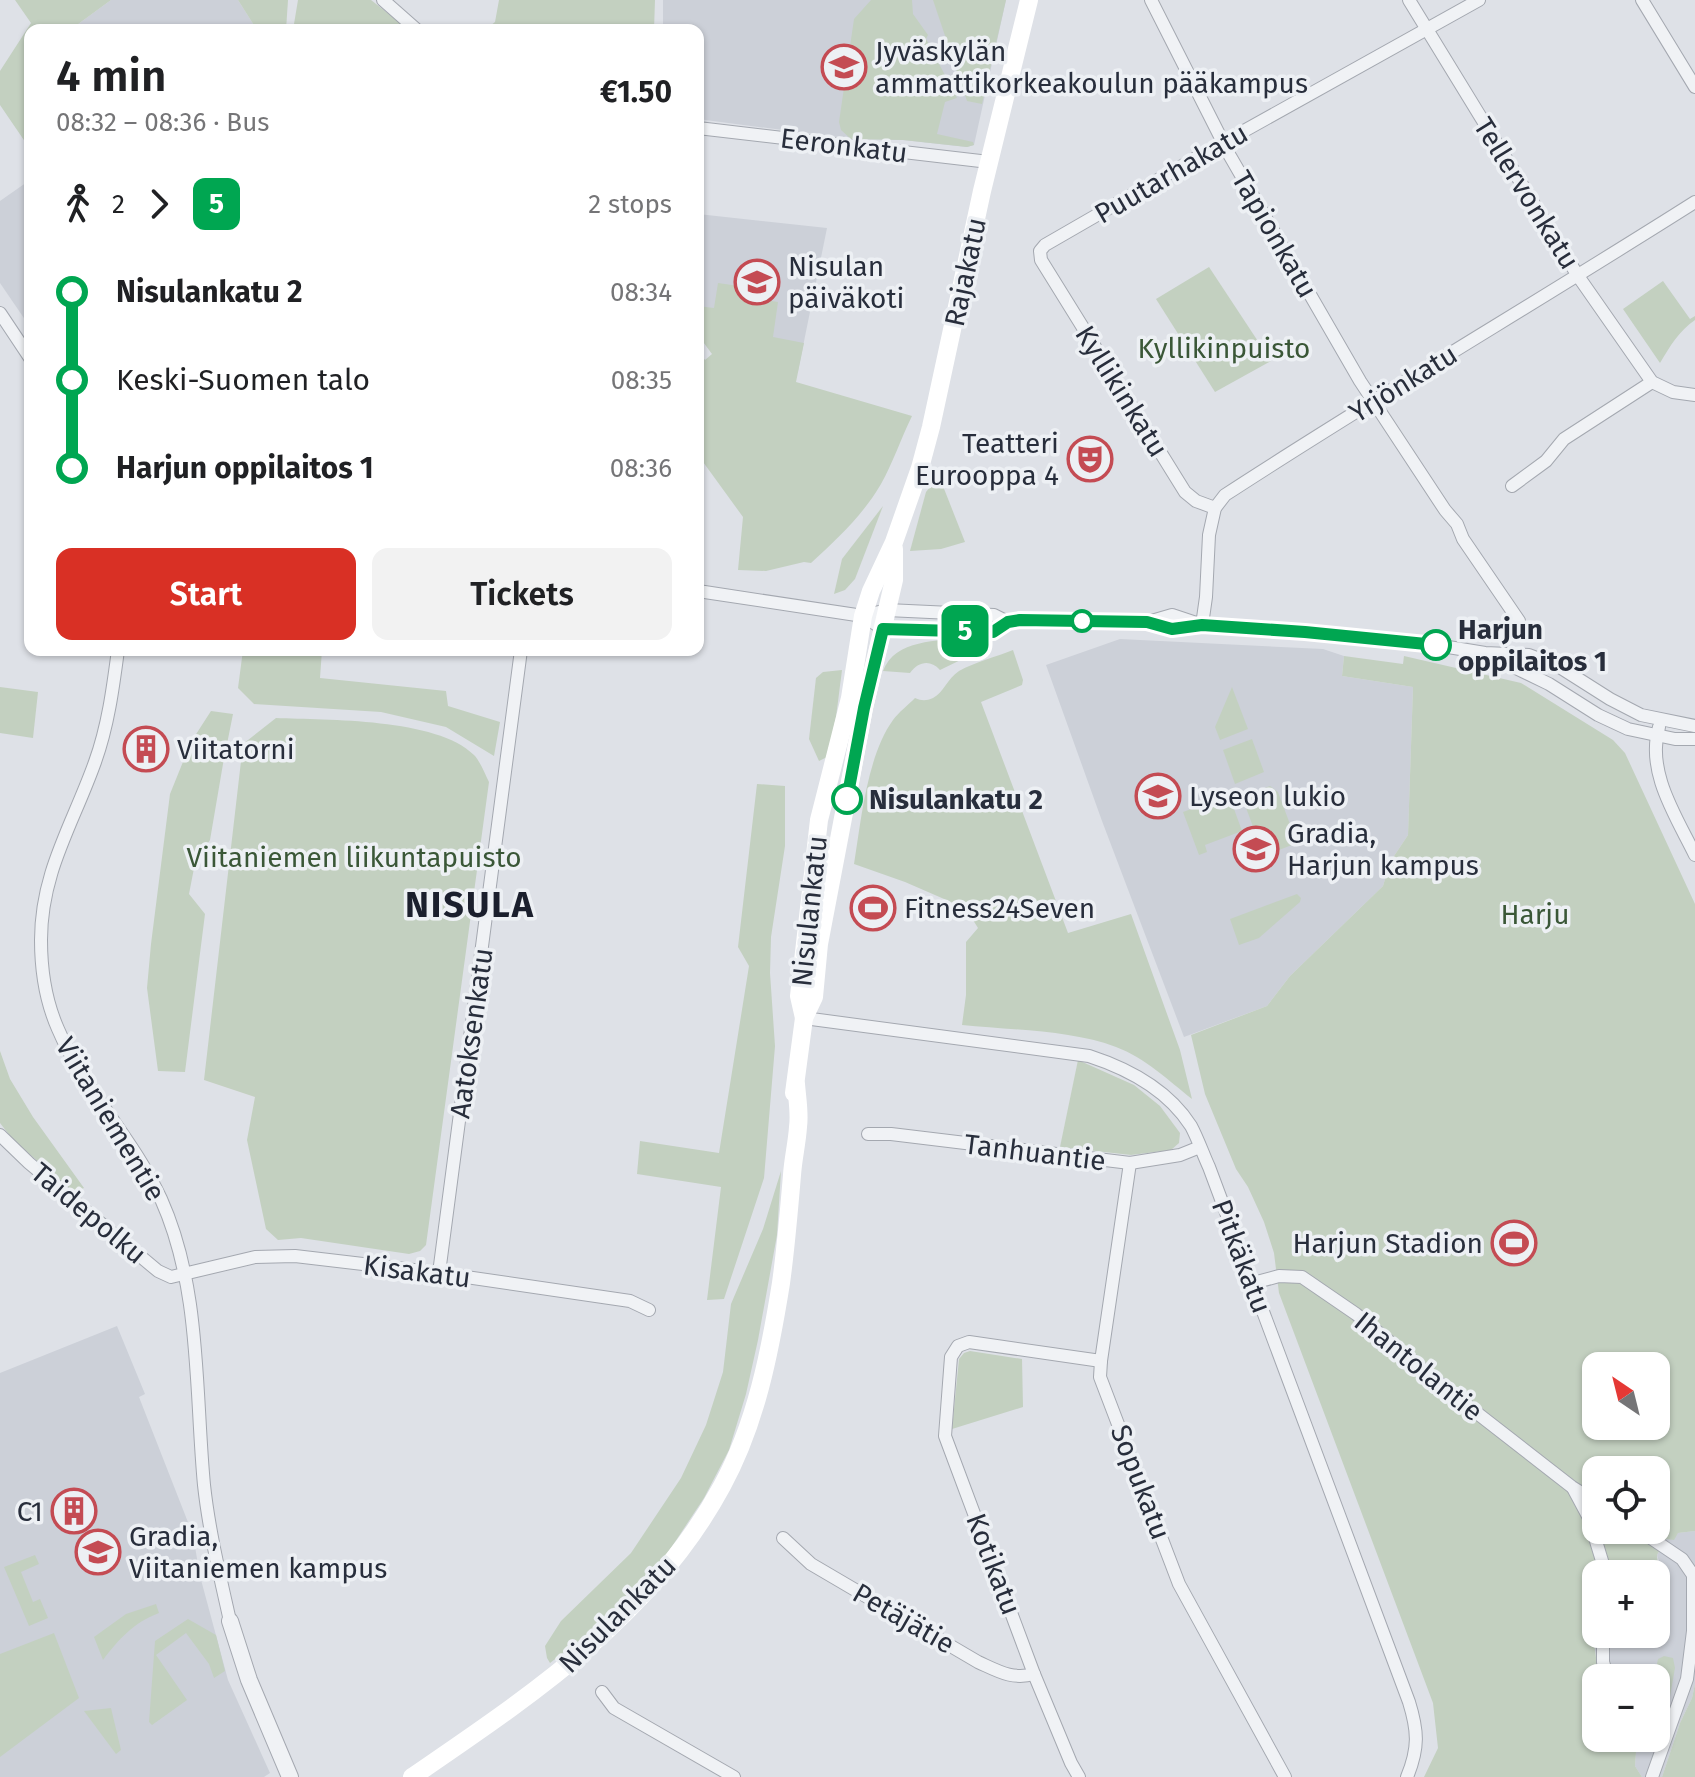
<!DOCTYPE html>
<meta charset="utf-8">
<style>
:root{--surface:#fff;--page:#f2f2f2;--text:#202124;--muted:#757577;--accent:#d93025}
body{margin:0;font-family:"Fira Sans",sans-serif;background:var(--page);color:var(--text);height:100vh;display:flex;flex-direction:column;font-size:30px;white-space:nowrap}
*{box-sizing:border-box;margin:0}
p{font-size:26px;color:var(--muted)}
.icon{flex:none;width:44px;height:44px;fill:none;stroke:currentColor;stroke-width:2;stroke-linecap:round;stroke-linejoin:round}
.map{position:relative;flex:1;overflow:hidden}
.sheet{position:absolute;left:24px;top:24px;width:680px;height:632px;display:flex;flex-direction:column;background:var(--surface);border-radius:16px;box-shadow:0 2px 6px #0004}
.sheet>*{flex:none}
.badge{padding:0 16px;border-radius:12px;font-size:28px;line-height:52px}
.needle{width:52px;rotate:325deg}
.controls{position:absolute;left:1582px;top:1352px;display:grid;gap:16px}
.controls a{display:grid;place-items:center;width:88px;height:88px;border-radius:16px;background:var(--surface);box-shadow:0 2px 6px #0004;font-size:40px}
.map>.badge{position:absolute;translate:-50% -50%;box-shadow:0 0 0 4px #fff}
.legs{display:flex;align-items:center;gap:12px;height:88px;padding:0 32px;font-size:26px}
.legs p{margin-inline-start:auto}
.summary{display:flex;align-items:center;justify-content:space-between;height:136px;padding:0 32px}
h1{font-size:44px;font-weight:600;line-height:60px}
.action{display:flex;gap:16px;margin-top:auto;padding:16px 32px}
.action a{flex:1;height:92px;border-radius:16px;background:var(--accent);color:#fff;font-size:32px;font-weight:600;line-height:92px;text-align:center}
.action a+a{background:var(--page);color:var(--text)}
ul{padding:0 32px;list-style:none}
li{display:flex;align-items:center;gap:28px;height:88px;font-size:30px}
li i{display:grid;place-items:center;width:12px;height:100%;margin:0 10px;background:currentColor}
li i::after{content:'';width:20px;height:20px;margin:-10px;border:6px solid;border-radius:50%;background:var(--surface)}
li p{margin-inline-start:auto}
li:first-child i{background:linear-gradient(#0000 50%,currentColor 0)}
li:last-child i{background:linear-gradient(currentColor 50%,#0000 0)}
.map>svg:first-child{display:block}
.built{fill:#ccd0d8}
.green{fill:#c3d0c0;fill-rule:evenodd}
.lines{fill:none;stroke-linecap:round;stroke-linejoin:round}
.minor-casing{stroke:#a4a8b0;stroke-width:14}
.tertiary-casing{stroke:#a4a8b0;stroke-width:18}
.minor{stroke:#f0f2f5;stroke-width:12}
.tertiary{stroke:#f0f2f5;stroke-width:16}
.secondary{stroke:#fff;stroke-width:18}
.line-1-casing{stroke:#fff;stroke-width:18}
.line-1{stroke:#00a651;stroke-width:12}
.stop-1-dot{fill:#fff;stroke:#00a651;stroke-width:4}
.labels{text-anchor:middle;stroke-width:7;stroke-linejoin:round;paint-order:stroke}
.poi-label{font-size:28px;fill:#282e3c;stroke:#edf0f4;text-anchor:start}
.street-label{font-size:28px;fill:#282e3c;stroke:#edf0f4}
.park-label{font-size:28px;fill:#3a5737;stroke:#edf0f4}
.stop-label{font-size:28px;font-weight:bold;fill:#282e3c;stroke:#edf0f4;text-anchor:start}
.district-label{font-size:36px;font-weight:bold;letter-spacing:2px;fill:#1b1f2d;stroke:#edf0f4}
</style>
<div class="map">
<svg width="1695" height="1777" viewBox="0 0 1695 1777">
<rect width="100%" height="100%" fill="#dee1e7"/>
<g class="built">
<path d="M 111,0 L 238,0 L 257,30 L 70,30 Z"/>
<path d="M 663,0 L 1006,0 L 974,145 L 967,147 L 903,140 L 851,139 L 698,119 L 698,30 L 663,30 Z"/>
<path d="M 30,180 L 30,327 L 0,283 L 0,201 Z"/>
<path d="M 698,214 L 827,228 L 798,371 L 698,335 Z"/>
<path d="M 1120,639 L 1323,649 L 1344,656 L 1342,676 L 1413,687 L 1408,835 L 1390,862 L 1383,886 L 1290,976 L 1267,1006 L 1184,1037 L 1102,821 L 1046,665 Z"/>
<path d="M 117,1326 L 145,1394 L 139,1397 L 193,1535 L 200,1576 L 228,1680 L 270,1773 L 264,1777 L 0,1777 L 0,1373 Z"/>
<path d="M 1695,1531 L 1695,1684 L 1692,1698 L 1680,1723 L 1662,1777 L 1642,1777 L 1635,1766 L 1637,1738 L 1656,1738 L 1656,1678 L 1601,1678 L 1597,1667 L 1595,1648 L 1595,1575 L 1596,1634 L 1656,1634 L 1656,1574 L 1640,1574 L 1646,1569 L 1653,1568 L 1659,1561 L 1657,1555 L 1666,1539 L 1678,1533 Z"/>
</g>
<g class="green">
<path d="M 15,0 L 111,0 L 70,30 L 30,30 L 30,149 L 0,105 L 0,71 L 31,23 Z"/>
<path d="M 238,0 L 288,0 L 286,30 L 257,30 Z"/>
<path d="M 298,0 L 371,0 L 404,26 L 406,30 L 293,30 Z"/>
<path d="M 499,0 L 655,0 L 654,30 L 485,30 L 495,22 Z"/>
<path d="M 871,0 L 912,0 L 913,14 L 928,35 L 926,39 L 957,98 L 945,102 L 937,134 L 973,142 L 974,145 L 967,147 L 903,140 L 851,139 L 841,130 L 839,122 L 854,19 Z"/>
<path d="M 933,0 L 1006,0 L 982,104 L 967,101 Z"/>
<path d="M 1209,267 L 1271,361 L 1215,392 L 1156,299 Z"/>
<path d="M 1663,281 L 1690,319 L 1695,316 L 1695,320 C 1679,331 1670,346 1660,363 L 1623,309 Z"/>
<path d="M 718,283 L 746,287 L 747,291 L 770,294 L 772,301 L 778,302 L 773,337 L 804,343 L 796,382 L 912,416 C 901,438 893,463 881,484 C 863,515 837,539 811,563 L 804,562 L 766,571 L 738,570 L 743,517 L 698,455 L 698,351 L 705,360 L 712,354 L 698,335 L 698,306 L 714,308 Z"/>
<path d="M 939,476 L 965,542 L 941,549 L 910,551 L 926,492 Z"/>
<path d="M 883,506 L 855,579 L 845,590 L 834,594 L 842,559 Z"/>
<path d="M 967,638 L 979,640 L 977,652 L 940,670 C 930,659 918,662 910,673 L 883,671 C 895,639 938,641 967,638 Z"/>
<path d="M 243,650 L 322,650 L 320,678 L 446,691 L 448,706 L 500,722 L 494,756 L 446,727 L 381,712 L 254,704 L 238,688 Z"/>
<path d="M 1013,650 L 1023,680 L 1022,685 L 981,702 L 1068,933 L 1131,914 L 1180,1050 L 1192,1099 C 1168,1080 1145,1058 1116,1047 C 1071,1030 1011,1030 962,1025 L 966,995 L 966,942 L 978,928 L 968,912 L 951,902 L 905,882 L 854,864 C 861,821 867,756 893,720 C 899,712 908,705 915,698 C 922,701 926,701 933,698 C 944,692 947,679 959,671 C 975,662 996,657 1013,650 Z"/>
<path d="M 1344,656 L 1403,664 L 1404,656 L 1521,683 L 1613,740 L 1625,753 L 1695,904 L 1695,1531 L 1678,1533 L 1674,1540 L 1666,1539 L 1657,1555 L 1658,1566 L 1646,1569 L 1640,1574 L 1596,1574 L 1595,1576 C 1595,1608 1590,1647 1601,1678 L 1596,1678 L 1596,1738 L 1637,1738 L 1635,1766 L 1642,1777 L 1424,1777 L 1438,1748 L 1433,1703 L 1279,1293 L 1274,1253 L 1264,1222 L 1248,1187 L 1236,1169 L 1205,1094 L 1191,1035 L 1267,1006 L 1290,976 L 1383,886 L 1390,862 L 1408,835 L 1413,687 L 1342,676 ZM 1596,1366 L 1656,1366 L 1656,1426 L 1596,1426 ZM 1596,1470 L 1656,1470 L 1656,1530 L 1596,1530 Z"/>
<path d="M 842,670 L 836,717 L 827,757 L 819,761 L 809,739 L 816,678 L 823,672 Z"/>
<path d="M 0,687 L 38,692 L 33,738 L 0,733 Z"/>
<path d="M 1232,687 L 1248,729 L 1220,740 L 1215,727 Z"/>
<path d="M 211,711 L 233,714 L 223,764 L 210,840 L 195,863 L 189,894 L 205,914 L 185,1072 L 158,1071 L 147,988 L 151,944 L 170,794 L 191,742 Z"/>
<path d="M 276,718 C 327,720 437,718 474,755 C 480,761 485,774 489,782 L 426,1245 L 420,1251 L 409,1254 L 301,1238 L 278,1240 L 266,1229 L 247,1140 L 255,1097 L 204,1080 L 243,744 Z"/>
<path d="M 1252,739 L 1264,772 L 1235,784 L 1223,750 Z"/>
<path d="M 757,784 L 785,786 L 785,846 L 771,937 L 770,973 L 775,1046 L 764,1178 L 724,1299 L 707,1300 L 721,1187 L 637,1174 L 640,1141 L 719,1153 L 749,966 L 738,947 Z"/>
<path d="M 1270,786 L 1278,792 L 1297,843 L 1266,855 L 1258,831 L 1255,832 L 1242,797 Z"/>
<path d="M 1229,795 L 1242,831 L 1205,845 L 1207,852 L 1199,855 L 1183,812 Z"/>
<path d="M 1297,894 L 1301,898 L 1300,902 L 1259,938 L 1239,945 L 1230,919 Z"/>
<path d="M 0,1051 L 10,1079 L 33,1117 L 84,1188 L 74,1192 L 14,1141 L 0,1123 Z"/>
<path d="M 1078,1060 L 1134,1085 L 1160,1106 L 1180,1133 L 1179,1143 L 1171,1150 L 1131,1155 L 1060,1147 Z"/>
<path d="M 781,1171 L 777,1235 L 758,1340 L 746,1394 L 729,1450 L 704,1498 L 669,1551 L 642,1585 L 602,1623 L 550,1663 L 547,1658 L 545,1646 L 561,1621 L 631,1553 L 681,1478 L 706,1425 L 723,1372 L 731,1304 L 763,1229 Z"/>
<path d="M 970,1351 L 1022,1359 L 1023,1407 L 952,1429 L 959,1359 L 964,1353 Z"/>
<path d="M 35,1555 L 39,1564 L 21,1572 L 33,1602 L 40,1599 L 48,1618 L 29,1626 L 4,1567 Z"/>
<path d="M 156,1604 L 159,1613 C 133,1623 119,1639 103,1660 L 94,1637 L 126,1614 Z"/>
<path d="M 188,1619 L 216,1635 L 225,1671 L 214,1678 L 209,1664 L 186,1633 L 156,1655 L 187,1700 L 152,1725 L 149,1722 L 155,1641 Z"/>
<path d="M 54,1633 L 79,1698 L 0,1757 L 0,1654 Z"/>
<path d="M 1664,1656 L 1673,1658 L 1675,1668 L 1669,1702 L 1656,1703 L 1656,1678 L 1654,1678 L 1658,1659 Z"/>
<path d="M 1695,1684 L 1695,1777 L 1662,1777 L 1680,1723 L 1692,1698 Z"/>
<path d="M 111,1708 L 121,1750 L 116,1754 L 84,1711 Z"/>
</g>
<g class="lines">
<g class="minor-casing">
<g id="minor">
<path d="M 383,0 L 417,30"/>
<path d="M 1151,0 L 1230,156 L 1360,381 L 1445,510 L 1457,524 L 1463,539 L 1519,621"/>
<path d="M 1409,0 L 1578,276 L 1652,382 L 1673,392 L 1695,395"/>
<path d="M 1642,0 L 1695,87"/>
<path d="M 698,128 L 989,162"/>
<path d="M 0,313 L 30,358"/>
<path d="M 1512,486 L 1546,461 L 1564,439 L 1652,382"/>
<path d="M 1215,508 L 1196,501 L 1185,492 L 1041,260 L 1040,251 L 1045,245 L 1208,151 L 1479,0"/>
<path d="M 698,591 L 863,616 L 887,610 L 994,615 L 1008,622"/>
<path d="M 863,616 L 883,629 L 993,632 L 1008,622 L 1020,620 L 1147,622 L 1172,629 L 1202,625 L 1305,632 L 1436,645 L 1485,653 L 1529,655 L 1558,666 L 1610,699 L 1641,715 L 1695,726"/>
<path d="M 1148,622 L 1172,615 L 1199,624"/>
<path d="M 1202,625 L 1206,597 L 1209,535 L 1215,508 L 1225,495 C 1380,394 1539,301 1695,202"/>
<path d="M 118,650 C 113,688 108,726 95,762 C 73,824 41,872 41,940 C 41,970 46,1002 58,1029 C 84,1090 133,1138 161,1199 C 201,1288 195,1389 204,1485 C 209,1531 220,1576 230,1621"/>
<path d="M 1491,656 L 1549,684 L 1598,715 L 1628,729 L 1675,739 L 1695,739"/>
<path d="M 1659,727 C 1646,772 1676,816 1695,855"/>
<path d="M 804,1018 L 1089,1056 C 1129,1069 1168,1090 1191,1126 C 1198,1139 1203,1154 1209,1167 L 1409,1702 C 1418,1731 1419,1748 1407,1777"/>
<path d="M 868,1134 L 891,1134 L 1130,1163 L 1180,1155 L 1200,1147"/>
<path d="M 0,1135 L 29,1163 L 158,1271 L 171,1277 L 255,1257 L 295,1256 L 439,1273 L 630,1301 L 649,1310"/>
<path d="M 1130,1163 L 1101,1361 L 1100,1377 L 1179,1584 L 1285,1777"/>
<path d="M 439,1273 L 521,650"/>
<path d="M 1253,1283 L 1279,1276 L 1302,1277 L 1356,1314 L 1450,1392 L 1572,1487 L 1596,1502"/>
<path d="M 1574,1490 L 1589,1518 L 1606,1574"/>
<path d="M 1639,1530 L 1682,1559 L 1693,1575 L 1693,1631 L 1687,1679 L 1652,1777"/>
<path d="M 783,1538 L 811,1564 L 978,1662 C 998,1671 1012,1680 1034,1674"/>
<path d="M 1603,1634 L 1603,1662 L 1608,1678"/>
<path d="M 602,1692 L 614,1708 L 734,1777"/>
<path d="M 1079,1777 L 1071,1763 L 1034,1674 L 945,1436 L 951,1357 L 958,1346 L 969,1342 L 1101,1361"/>
</g>
</g>
<g class="tertiary-casing">
<path id="tertiary" d="M 230,1621 L 249,1680 L 290,1777"/>
</g>
<use href="#minor" class="minor"/>
<use href="#tertiary" class="tertiary"/>
<g class="secondary">
<path d="M 804,1018 L 799,996 L 819,820 L 850,698 L 863,616 L 871,591 L 894,542 L 920,468 L 931,427 L 982,191 L 1029,0"/>
<path d="M 794,1093 L 804,1018 L 814,997 L 819,944 L 864,708 L 894,580 L 894,549"/>
<path d="M 412,1777 C 530,1696 652,1616 722,1486 C 756,1424 770,1352 781,1283 C 786,1247 789,1211 792,1175 C 793,1159 797,1143 798,1127 C 800,1113 797,1098 796,1084"/>
</g>
</g>
<g class="lines">
<g class="line-1-casing">
<path id="line-1" d="M 847,799 L 864,708 L 883,629 L 993,632 L 1008,622 L 1020,620 L 1147,622 L 1172,629 L 1202,625 L 1305,632 L 1436,645"/>
</g>
<use href="#line-1" class="line-1"/>
</g>
<defs>
<g id="university-ring" transform="scale(2.3)"><circle r="9.5" fill="#edf0f4" stroke="#c44b53" stroke-width="1.5"/><path d="M0-5L7-2L0 1L-7-2ZM-4 1L0 2.5L4 1V4Q0 6-4 4Z" fill="#c44b53"/></g>
<g id="school-ring" transform="scale(2.3)"><circle r="9.5" fill="#edf0f4" stroke="#c44b53" stroke-width="1.5"/><path d="M0-5L7-2L0 1L-7-2ZM-4 1L0 2.5L4 1V4Q0 6-4 4Z" fill="#c44b53"/></g>
<g id="theatre-ring" transform="scale(2.3)"><circle r="9.5" fill="#edf0f4" stroke="#c44b53" stroke-width="1.5"/><path d="M-5-5.5Q0-4 5-5.5V0Q5 5 0 6Q-5 5-5 0ZM-3.3-2.5H-1v1.5H-3.3ZM1-2.5H3.3v1.5H1ZM-2.8 1Q0 5.5 2.8 1Z" fill="#c44b53"/></g>
<g id="building-ring" transform="scale(2.3)"><circle r="9.5" fill="#edf0f4" stroke="#c44b53" stroke-width="1.5"/><path d="M-4-6H4V6H1V3H-1V6H-4ZM-2.5-4.3h1.7v1.8h-1.7ZM.8-4.3h1.7v1.8H.8ZM-2.5-1h1.7V.8h-1.7ZM.8-1h1.7V.8H.8Z" fill="#c44b53"/></g>
<g id="stadium-ring" transform="scale(2.3)"><circle r="9.5" fill="#edf0f4" stroke="#c44b53" stroke-width="1.5"/><path d="M0-5a6.5 5 0 1 0 0 10a6.5 5 0 1 0 0-10ZM-3.5-1.8h7v3.6h-7Z" fill="#c44b53"/></g>
</defs>
<g fill-rule="evenodd">
<use href="#university-ring" x="844" y="67"/>
<use href="#school-ring" x="757" y="282"/>
<use href="#theatre-ring" x="1090" y="459"/>
<use href="#building-ring" x="146" y="749"/>
<use href="#school-ring" x="1158" y="796"/>
<use href="#university-ring" x="1256" y="849"/>
<use href="#stadium-ring" x="873" y="908"/>
<use href="#stadium-ring" x="1514" y="1243"/>
<use href="#building-ring" x="74" y="1511"/>
<use href="#university-ring" x="98" y="1552"/>
</g>
<g class="stop-1-dot">
<circle cx="1082" cy="621" r="10"/>
<circle cx="1436" cy="645" r="14"/>
<circle cx="847" cy="799" r="14"/>
</g>
<g class="labels">
<g class="poi-label">
<text x="875" y="61">Jyväskylän<tspan x="875" dy="32">ammattikorkeakoulun pääkampus</tspan></text>
<text x="788" y="276">Nisulan<tspan x="788" dy="32">päiväkoti</tspan></text>
<text x="1059" y="453" text-anchor="end">Teatteri<tspan x="1059" dy="32">Eurooppa 4</tspan></text>
<text x="177" y="759">Viitatorni</text>
<text x="1189" y="806">Lyseon lukio</text>
<text x="1287" y="843">Gradia,<tspan x="1287" dy="32">Harjun kampus</tspan></text>
<text x="904" y="918">Fitness24Seven</text>
<text x="1483" y="1253" text-anchor="end">Harjun Stadion</text>
<text x="43" y="1521" text-anchor="end">C1</text>
<text x="129" y="1546">Gradia,<tspan x="129" dy="32">Viitaniemen kampus</tspan></text>
</g>
<g class="street-label">
<text transform="translate(844 145) rotate(7)" y="10">Eeronkatu</text>
<text transform="translate(1171 173) rotate(-30)" y="10">Puutarhakatu</text>
<text transform="translate(1527 193) rotate(58)" y="10">Tellervonkatu</text>
<text transform="translate(1275 234) rotate(60)" y="10">Tapionkatu</text>
<text transform="translate(965 272) rotate(-78)" y="10">Rajakatu</text>
<text transform="translate(1403 383) rotate(-32)" y="10">Yrjönkatu</text>
<text transform="translate(1122 391) rotate(58)" y="10">Kyllikinkatu</text>
<text transform="translate(809 911) rotate(-84)" y="10">Nisulankatu</text>
<text transform="translate(471 1033) rotate(-82)" y="10">Aatoksenkatu</text>
<text transform="translate(111 1119) rotate(59)" y="10">Viitaniementie</text>
<text transform="translate(1035 1152) rotate(7)" y="10">Tanhuantie</text>
<text transform="translate(89 1213) rotate(40)" y="10">Taidepolku</text>
<text transform="translate(1242 1256) rotate(69)" y="10">Pitkäkatu</text>
<text transform="translate(417 1271) rotate(7)" y="10">Kisakatu</text>
<text transform="translate(1419 1366) rotate(39)" y="10">Ihantolantie</text>
<text transform="translate(1141 1482) rotate(69)" y="10">Sopukatu</text>
<text transform="translate(994 1564) rotate(69)" y="10">Kotikatu</text>
<text transform="translate(617 1614) rotate(-45)" y="10">Nisulankatu</text>
<text transform="translate(904 1618) rotate(30)" y="10">Petäjätie</text>
</g>
<g class="park-label">
<text x="1224" y="358">Kyllikinpuisto</text>
<text x="354" y="867">Viitaniemen liikuntapuisto</text>
<text x="1535" y="924">Harju</text>
</g>
<g class="stop-label">
<text x="1458" y="639">Harjun<tspan x="1458" dy="32">oppilaitos 1</tspan></text>
<text x="869" y="809">Nisulankatu 2</text>
</g>
<g class="district-label">
<text x="470" y="917">NISULA</text>
</g>
</g>
</svg>
<div class="controls">
<a><svg class="needle" viewBox="-14 -14 28 28"><path d="M0-13l5 13h-10z" fill="#e53935"/><path d="M0 13l5-13h-10z" fill="#757577"/></svg></a>
<a><svg class="icon" aria-label="locate" viewBox="0 0 24 24"><circle cx="12" cy="12" r="6"/><path d="M12 2v4M12 18v4M2 12h4M18 12h4"/></svg></a>
<a>+</a>
<a>−</a>
</div>
<b class="badge" style="left:965px;top:631px;background:#00a651;color:#fff">5</b>
<section class="sheet">
<div class="summary"><div><h1>4 min</h1><p>08:32 – 08:36 · Bus</p></div><b>€1.50</b></div>
<div class="legs"><svg class="icon" aria-label="walk" viewBox="0 0 24 24"><circle cx="13" cy="4" r="2"/><path d="M13 8l-2 6 4 7M11 14l-3 7M7 12l3-4h3l4 4"/></svg>2<svg class="icon" aria-label="forward" viewBox="0 0 24 24"><path d="M9 5l7 7-7 7"/></svg><b class="badge" style="background:#00a651;color:#fff">5</b><p>2 stops</p></div>
<ul>
<li><i style="color:#00a651"></i><b>Nisulankatu 2</b><p>08:34</p></li>
<li><i style="color:#00a651"></i><span>Keski-Suomen talo</span><p>08:35</p></li>
<li><i style="color:#00a651"></i><b>Harjun oppilaitos 1</b><p>08:36</p></li>
</ul>
<div class="action"><a>Start</a><a>Tickets</a></div>
</section>
</div>
